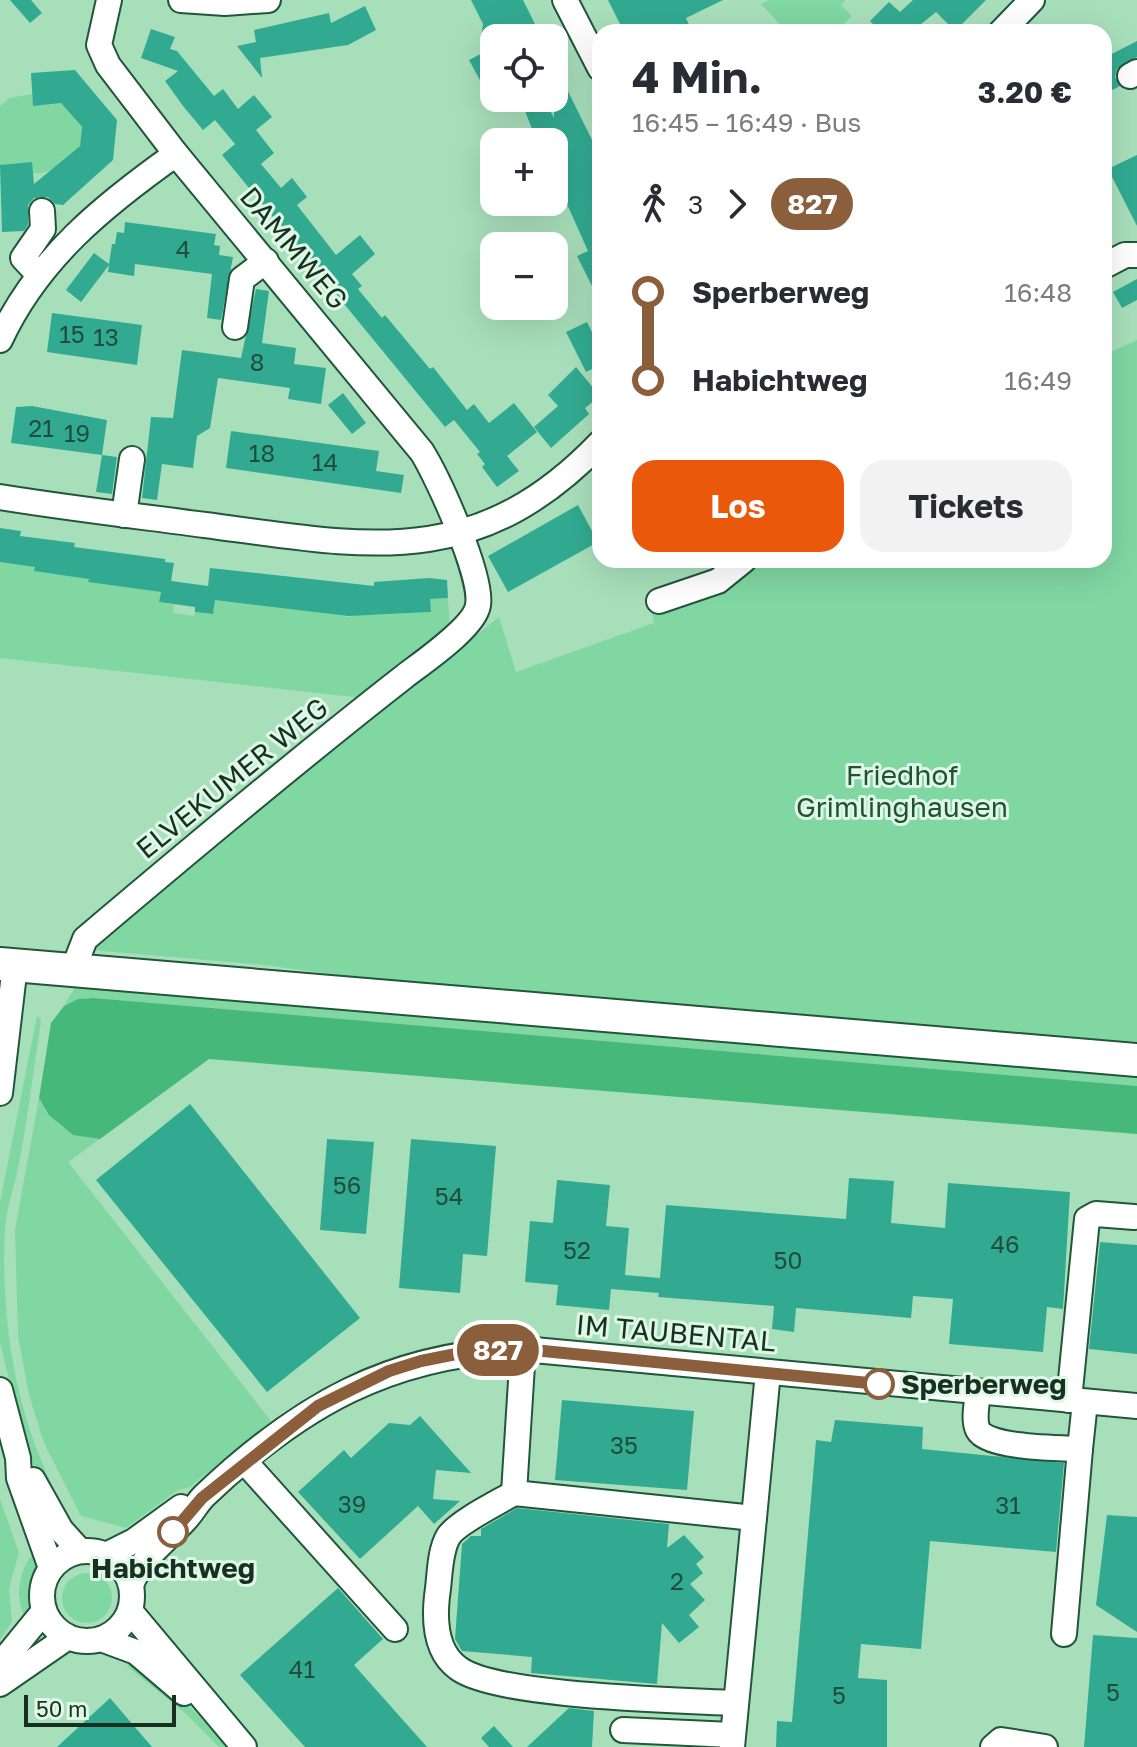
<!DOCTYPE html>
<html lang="de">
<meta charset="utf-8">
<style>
:root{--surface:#fff;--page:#f2f2f3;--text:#2b2b33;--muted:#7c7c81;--accent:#ea580c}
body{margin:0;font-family:"Golos Text",sans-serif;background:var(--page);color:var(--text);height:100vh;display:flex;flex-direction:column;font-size:30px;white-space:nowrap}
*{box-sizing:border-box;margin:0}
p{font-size:26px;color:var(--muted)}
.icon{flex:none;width:44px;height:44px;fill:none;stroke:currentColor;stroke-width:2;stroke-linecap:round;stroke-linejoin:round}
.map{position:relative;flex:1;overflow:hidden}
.side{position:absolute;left:592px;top:24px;width:520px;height:544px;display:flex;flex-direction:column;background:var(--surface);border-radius:24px;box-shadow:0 8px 32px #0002}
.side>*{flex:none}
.badge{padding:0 16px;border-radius:26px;font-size:28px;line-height:52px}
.tools{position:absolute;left:480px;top:24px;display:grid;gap:16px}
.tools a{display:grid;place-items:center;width:88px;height:88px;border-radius:16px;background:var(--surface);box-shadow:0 8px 32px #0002;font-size:40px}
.scale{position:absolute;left:24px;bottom:20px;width:152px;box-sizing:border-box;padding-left:8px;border:4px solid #192f21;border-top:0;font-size:22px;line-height:28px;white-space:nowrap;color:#192f21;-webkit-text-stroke:6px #ddf9e6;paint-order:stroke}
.map>.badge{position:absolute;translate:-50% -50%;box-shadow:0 0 0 4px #fff}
.legs{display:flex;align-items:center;gap:12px;height:88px;padding:0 40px;font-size:26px}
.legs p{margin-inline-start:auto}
.summary{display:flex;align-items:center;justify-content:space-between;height:136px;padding:0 40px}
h1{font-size:44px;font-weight:700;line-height:60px}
.primary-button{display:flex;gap:16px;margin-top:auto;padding:16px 40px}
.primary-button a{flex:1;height:92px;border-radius:24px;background:var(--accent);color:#fff;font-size:32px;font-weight:700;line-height:92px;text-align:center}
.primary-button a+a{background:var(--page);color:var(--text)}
ul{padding:0 40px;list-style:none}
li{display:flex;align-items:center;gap:28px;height:88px;font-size:30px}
li i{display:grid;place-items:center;width:12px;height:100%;margin:0 10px;background:currentColor}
li i::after{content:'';width:20px;height:20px;margin:-10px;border:6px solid;border-radius:50%;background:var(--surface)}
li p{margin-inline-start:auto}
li:first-child i{background:linear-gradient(#0000 50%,currentColor 0)}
li:last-child i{background:linear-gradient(currentColor 50%,#0000 0)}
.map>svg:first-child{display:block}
.green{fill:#80d7a2}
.forest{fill:#46b87a}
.building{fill:#32aa91}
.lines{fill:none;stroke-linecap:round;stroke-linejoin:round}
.minor-casing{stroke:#215638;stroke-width:28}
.major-casing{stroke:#215638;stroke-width:36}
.minor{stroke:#fff;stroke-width:24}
.major{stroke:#fff;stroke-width:32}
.line-1-casing{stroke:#fff;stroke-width:18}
.line-1{stroke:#8b5e3c;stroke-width:12}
.stop-1-dot{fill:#fff;stroke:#8b5e3c;stroke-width:4}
.labels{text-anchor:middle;stroke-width:6;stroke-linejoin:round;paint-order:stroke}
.number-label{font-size:24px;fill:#1f4e3d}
.street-label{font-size:28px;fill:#192f21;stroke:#ddf9e6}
.park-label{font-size:28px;fill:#235036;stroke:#ddf9e6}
.stop-label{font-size:28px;font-weight:bold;fill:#192f21;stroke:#ddf9e6;text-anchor:start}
</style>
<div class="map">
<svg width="1137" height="1747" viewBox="0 0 1137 1747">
<rect width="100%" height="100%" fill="#a8dfbb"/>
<g class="green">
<path d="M 769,0 L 846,0 L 841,5 L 852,16 L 835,32 L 787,32 L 761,4 Z"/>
<path d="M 32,94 L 34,106 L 61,103 L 82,128 L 80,146 C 66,157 51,177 31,173 C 18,171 13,165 0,168 L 0,106 L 10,98 Z"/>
<path d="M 1137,340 L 1137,1042 L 412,985 L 264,965 L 91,950 L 93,942 L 499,617 L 516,672 L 654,623 L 651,609 L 732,580 L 754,560 L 1104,560 L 1104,355 Z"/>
<path d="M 36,560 L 35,571 L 70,576 L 90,570 L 89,582 L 161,592 L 159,602 L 174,605 L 173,613 L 194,616 L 195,612 L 213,614 L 216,587 L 316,612 L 351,617 L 353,604 L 375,611 L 376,615 L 430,612 L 430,599 L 448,598 L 450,631 L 363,698 L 0,658 L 0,562 L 16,564 Z"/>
<path d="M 95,986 L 1137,1073 L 1137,1086 L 93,998 L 78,999 L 64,1006 L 75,987 Z"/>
<path d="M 37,1016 L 41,1019 L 40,1029 C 32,1077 27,1126 17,1173 C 13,1191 7,1208 5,1227 C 0,1326 17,1427 67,1513 L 63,1520 L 27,1451 L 0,1343 L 0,1202 Z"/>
<path d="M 39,1098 C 56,1126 67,1134 100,1139 L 68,1162 L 271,1421 L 190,1487 L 178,1490 L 126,1528 L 81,1516 L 44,1443 L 29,1395 L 18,1336 L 15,1230 Z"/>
<path d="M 0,1499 L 19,1553 L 9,1588 L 12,1622 L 0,1640 Z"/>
<path d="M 38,1547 L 41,1565 L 26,1620 C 13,1595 19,1568 38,1547 Z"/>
<circle cx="87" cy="1598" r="25"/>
<path d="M 135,1661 L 181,1698 L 230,1747 L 219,1747 L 186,1714 L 127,1666 Z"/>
</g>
<path class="forest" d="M 93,998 L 1137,1086 L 1137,1134 L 209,1059 L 100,1139 L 73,1135 L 49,1115 L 39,1098 L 51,1023 L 64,1006 L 78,999 Z"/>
<g class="building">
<path d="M 10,0 L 31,0 L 42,13 L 30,23 Z"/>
<path d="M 471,0 L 523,0 L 536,26 L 512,38 L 481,38 L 483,24 Z"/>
<path d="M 608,0 L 723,0 L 686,18 L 692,32 L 673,32 L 670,26 L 658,32 L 624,32 Z"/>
<path d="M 913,0 L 986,0 L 955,31 L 936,12 L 911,32 L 880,32 L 870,21 L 889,2 L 900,12 Z"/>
<path d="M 365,6 L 376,30 L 348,45 L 260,58 L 262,78 L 237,46 L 256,42 L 254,30 L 329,13 L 331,23 Z"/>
<path d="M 151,29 L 175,37 L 170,49 L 177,51 L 214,96 L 223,89 L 238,109 L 254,95 L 272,117 L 256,130 L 274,153 L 261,164 L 281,188 L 292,178 L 307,197 L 297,205 L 336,255 L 360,235 L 375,254 L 352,274 L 362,286 L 358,289 L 382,318 L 385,315 L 430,369 L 433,367 L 467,410 L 474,404 L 489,423 L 514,403 L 537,432 L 507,456 L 519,471 L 497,487 L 482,467 L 485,464 L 477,454 L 480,452 L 454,420 L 445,427 L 222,155 L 235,144 L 215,120 L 203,130 L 183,106 L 165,81 L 178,71 L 141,58 Z"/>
<path d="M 1137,41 L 1137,57 L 1117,69 L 1115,77 L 1120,86 L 1104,94 L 1104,58 Z"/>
<path d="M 494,47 L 494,78 L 482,84 L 469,60 Z"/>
<path d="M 554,63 L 600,156 L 600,302 L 577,256 L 588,251 L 554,175 L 554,142 L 537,142 L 520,98 L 544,98 L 554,118 Z"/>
<path d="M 75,70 L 117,120 L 113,160 L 63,205 L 55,204 L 48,197 L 34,198 L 28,205 L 28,225 L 24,231 L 2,232 L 0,165 L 32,162 L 34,184 L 80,146 L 82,127 L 61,103 L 33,106 L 31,73 Z"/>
<path d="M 1137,155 L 1137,226 L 1108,169 Z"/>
<path d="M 125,222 L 216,234 L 214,245 L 220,246 L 219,255 L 233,257 L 221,320 L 207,318 L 212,274 L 135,264 L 134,276 L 108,272 L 109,265 L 81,302 L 66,290 L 94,253 L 109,264 L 112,244 L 115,244 L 117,232 L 124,233 Z"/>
<path d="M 1137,279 L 1137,300 L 1122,308 L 1113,292 Z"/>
<path d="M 256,289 L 269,291 L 262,343 L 296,348 L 294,364 L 326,368 L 321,404 L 288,399 L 290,388 L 218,378 L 210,428 L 197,436 L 193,468 L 162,464 L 157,500 L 142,498 L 151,417 L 173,418 L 182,350 L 241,358 Z"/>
<path d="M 52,313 L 142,325 L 137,365 L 47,352 Z"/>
<path d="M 587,322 L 593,334 L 600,331 L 600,365 L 586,372 L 566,332 Z"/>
<path d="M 576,367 L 600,396 L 585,408 L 589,414 L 551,448 L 534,427 L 558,406 L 548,395 Z"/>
<path d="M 343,393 L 366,423 L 352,434 L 328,405 Z"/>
<path d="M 32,406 L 107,420 L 102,455 L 117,457 L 112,494 L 96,492 L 102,455 L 11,443 L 16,407 Z"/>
<path d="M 231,431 L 379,451 L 376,471 L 404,475 L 401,493 L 226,468 Z"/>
<path d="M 578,505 L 598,542 L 508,592 L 488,556 Z"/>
<path d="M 0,528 L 21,531 L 20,536 L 75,543 L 74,547 L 165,559 L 165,562 L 174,563 L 171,581 L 208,586 L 210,568 L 374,586 L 374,582 L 429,578 L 447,580 L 448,598 L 430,599 L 431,612 L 348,616 L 215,600 L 213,614 L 195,612 L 195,607 L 159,602 L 161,592 L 88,582 L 89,579 L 34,571 L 35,567 L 0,562 Z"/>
<path d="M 190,1104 L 360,1318 L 267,1392 L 96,1180 Z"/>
<path d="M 327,1139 L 374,1142 L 366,1234 L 320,1230 Z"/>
<path d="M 411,1139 L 496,1146 L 487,1256 L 463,1254 L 460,1293 L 399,1288 Z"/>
<path d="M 849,1178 L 894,1181 L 891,1223 L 945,1228 L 948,1183 L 1070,1192 L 1063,1309 L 1047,1307 L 1043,1352 L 949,1344 L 953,1299 L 913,1296 L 911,1318 L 796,1308 L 794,1332 L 772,1329 L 774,1306 L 658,1297 L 659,1293 L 611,1289 L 609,1310 L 556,1305 L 558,1285 L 525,1282 L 530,1221 L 553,1223 L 557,1180 L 610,1185 L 606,1226 L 629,1228 L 625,1275 L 660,1278 L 666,1205 L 846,1219 Z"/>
<path d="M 1100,1242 L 1137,1245 L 1137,1354 L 1089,1349 Z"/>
<path d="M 562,1400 L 694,1411 L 687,1490 L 555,1480 Z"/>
<path d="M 420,1416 L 471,1473 L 436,1470 L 433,1499 L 460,1501 L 434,1524 L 418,1506 L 360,1559 L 298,1492 L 344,1450 L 351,1458 L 389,1423 L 410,1425 Z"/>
<path d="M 835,1420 L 923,1427 L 922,1449 L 1064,1463 L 1056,1552 L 930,1541 L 921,1649 L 861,1644 L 858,1678 L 887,1680 L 887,1747 L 776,1747 L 777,1721 L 792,1722 L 816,1440 L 831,1442 Z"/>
<path d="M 517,1508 L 669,1524 L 667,1548 L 684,1535 L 704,1557 L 696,1564 L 703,1573 L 690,1584 L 705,1600 L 689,1615 L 699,1627 L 679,1643 L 662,1623 L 657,1684 L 531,1673 L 532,1657 L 462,1651 L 455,1639 L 462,1544 L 471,1536 L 481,1536 L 481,1529 Z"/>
<path d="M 1107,1515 L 1137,1517 L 1137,1632 L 1096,1605 Z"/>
<path d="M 338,1588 L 383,1639 L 354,1665 L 427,1747 L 305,1747 L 240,1675 Z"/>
<path d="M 1093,1635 L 1137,1638 L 1137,1747 L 1084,1747 Z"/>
<path d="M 110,1698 L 152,1747 L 57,1747 Z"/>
<path d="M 569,1708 L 594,1711 L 592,1747 L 527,1747 Z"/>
<path d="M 494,1726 L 513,1747 L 489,1747 L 481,1738 Z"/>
</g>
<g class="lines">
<g class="minor-casing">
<g id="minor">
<path d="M 181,0 L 225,3 L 268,0"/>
<path d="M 565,0 L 600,68"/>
<path d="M 1001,32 L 1032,0"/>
<path d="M 1130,76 L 1137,72"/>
<path d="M 1104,266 L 1125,255 L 1137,255"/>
<path d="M 39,275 L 23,258 L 43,229 L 42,211"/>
<path d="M 235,327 L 242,279 L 266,261"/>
<path d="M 0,340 C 38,258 104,205 176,154"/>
<path d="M 0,497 C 68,508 137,516 205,525 C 364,546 475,573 600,443"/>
<path d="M 124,515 L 132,459"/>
<path d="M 659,601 L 718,581 L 744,560"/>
<path d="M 73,970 L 85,939 C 190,850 296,761 405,676 C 423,662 475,627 478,605 C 483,576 438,478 422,452 L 176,154 L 108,65 L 99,45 L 109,0"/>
<path d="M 0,1093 L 15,965"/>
<path d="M 523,1349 L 514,1493 L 754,1518"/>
<path d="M 0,1390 L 18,1458 L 19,1478 L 51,1568"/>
<path d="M 978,1393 C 977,1403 973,1420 978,1430 C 987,1448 1059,1448 1080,1449 L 1085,1402"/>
<path d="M 1069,1400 L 1087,1219 L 1096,1214 L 1134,1217"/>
<path d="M 245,1462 L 395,1629"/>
<path d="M 33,1480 L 61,1530 L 80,1551"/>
<path d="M 514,1493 C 499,1502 456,1523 448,1537 C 439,1553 440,1578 437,1596 C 434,1623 436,1652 458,1668 C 496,1697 680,1700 735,1703"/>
<circle cx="87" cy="1596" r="45"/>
<path d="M 106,1555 L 134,1541 L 181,1507"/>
<path d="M 131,1585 C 141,1558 166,1541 185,1520 C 192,1513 197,1503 204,1496 C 300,1405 390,1354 523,1349 L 1137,1406"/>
<path d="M 130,1611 L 244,1747"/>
<path d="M 1064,1634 L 1080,1449"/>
<path d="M 101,1639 L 136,1652 L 184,1693"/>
<path d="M 0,1665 L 44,1611"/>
<path d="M 0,1684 L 68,1637"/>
<path d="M 623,1730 L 732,1735"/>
<path d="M 732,1747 L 768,1372"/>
<path d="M 993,1747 L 1001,1740 L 1045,1747"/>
</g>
</g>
<g class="major-casing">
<path id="major" d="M 0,964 L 1137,1060"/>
</g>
<use href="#minor" class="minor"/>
<use href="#major" class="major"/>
</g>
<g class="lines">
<g class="line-1-casing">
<path id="line-1" d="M 173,1532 L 202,1498 L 318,1406 L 389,1371 L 421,1361 L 456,1354 L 523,1349 L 879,1384"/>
</g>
<use href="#line-1" class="line-1"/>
</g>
<g class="stop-1-dot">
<circle cx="879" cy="1384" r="14"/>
<circle cx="173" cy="1532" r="14"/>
</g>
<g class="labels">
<g class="number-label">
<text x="183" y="258">4</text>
<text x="72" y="343">15</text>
<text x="106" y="346">13</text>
<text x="257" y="371">8</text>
<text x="41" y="437">21</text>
<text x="77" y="442">19</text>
<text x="262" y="462">18</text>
<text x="325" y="471">14</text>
<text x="347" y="1194">56</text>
<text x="449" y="1205">54</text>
<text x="1005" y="1253">46</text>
<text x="577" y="1259">52</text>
<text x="788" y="1269">50</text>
<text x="624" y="1454">35</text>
<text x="352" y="1513">39</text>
<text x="1008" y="1514">31</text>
<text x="677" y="1590">2</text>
<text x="302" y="1678">41</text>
<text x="1113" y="1701">5</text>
<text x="839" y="1704">5</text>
</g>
<g class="street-label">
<text transform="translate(294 248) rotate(50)" y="10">DAMMWEG</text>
<text transform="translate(232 778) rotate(-39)" y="10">ELVEKUMER WEG</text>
<text transform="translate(676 1333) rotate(5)" y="10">IM TAUBENTAL</text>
</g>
<g class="park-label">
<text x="902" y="785">Friedhof<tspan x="902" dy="32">Grimlinghausen</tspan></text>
</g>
<g class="stop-label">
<text x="901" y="1394">Sperberweg</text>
<text x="173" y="1578" text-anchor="middle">Habichtweg</text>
</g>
</g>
</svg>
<div class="tools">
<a><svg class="icon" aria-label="locate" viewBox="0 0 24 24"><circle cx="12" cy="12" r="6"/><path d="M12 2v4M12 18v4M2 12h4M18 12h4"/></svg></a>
<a>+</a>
<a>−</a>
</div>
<div class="scale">50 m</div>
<b class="badge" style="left:498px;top:1350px;background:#8b5e3c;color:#fff">827</b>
<section class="side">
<div class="summary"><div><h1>4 Min.</h1><p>16:45 – 16:49 · Bus</p></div><b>3.20 €</b></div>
<div class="legs"><svg class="icon" aria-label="walk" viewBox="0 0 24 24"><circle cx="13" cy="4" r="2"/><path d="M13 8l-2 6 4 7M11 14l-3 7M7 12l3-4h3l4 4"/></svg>3<svg class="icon" aria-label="forward" viewBox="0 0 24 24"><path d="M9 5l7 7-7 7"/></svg><b class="badge" style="background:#8b5e3c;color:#fff">827</b></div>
<ul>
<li><i style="color:#8b5e3c"></i><b>Sperberweg</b><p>16:48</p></li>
<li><i style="color:#8b5e3c"></i><b>Habichtweg</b><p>16:49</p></li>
</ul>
<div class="primary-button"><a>Los</a><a>Tickets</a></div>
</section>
</div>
